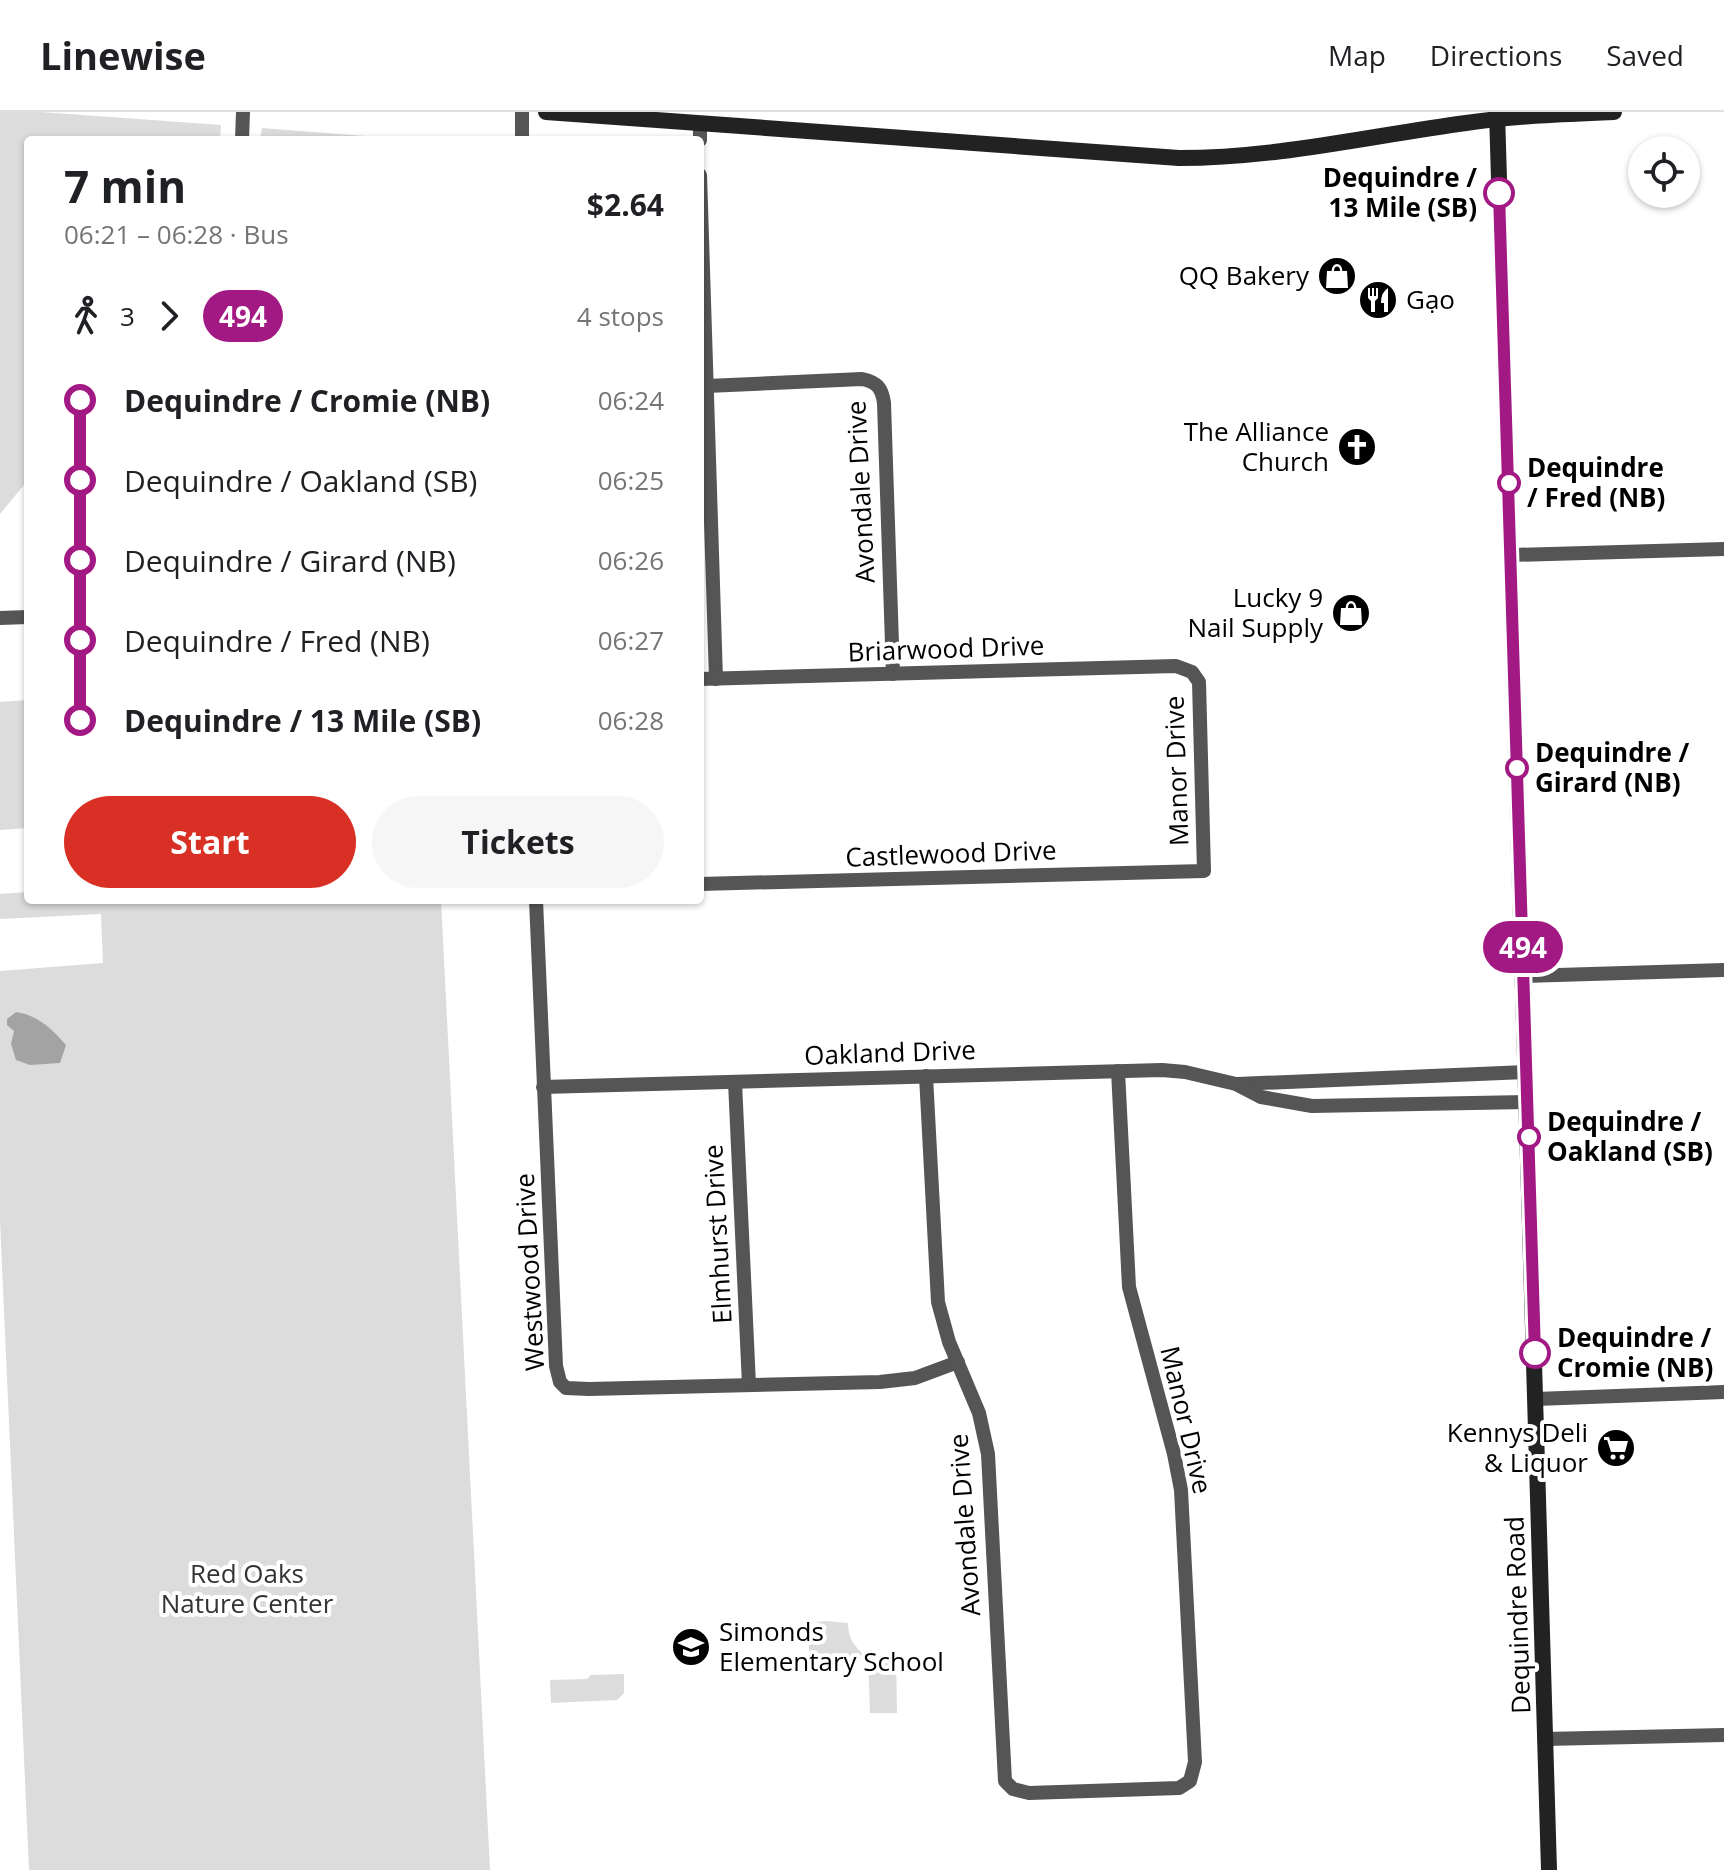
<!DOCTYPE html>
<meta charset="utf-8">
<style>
:root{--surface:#fff;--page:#f6f6f6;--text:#202124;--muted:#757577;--line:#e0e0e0;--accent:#d93025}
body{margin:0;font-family:"Open Sans",sans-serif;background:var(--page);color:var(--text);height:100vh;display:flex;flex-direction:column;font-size:30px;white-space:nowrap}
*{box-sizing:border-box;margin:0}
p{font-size:26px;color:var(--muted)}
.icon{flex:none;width:44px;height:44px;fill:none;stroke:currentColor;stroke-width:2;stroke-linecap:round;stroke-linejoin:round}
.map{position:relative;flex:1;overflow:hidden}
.panel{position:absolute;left:24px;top:24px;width:680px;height:768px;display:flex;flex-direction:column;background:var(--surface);border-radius:8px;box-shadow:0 2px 6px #0004}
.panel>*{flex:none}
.badge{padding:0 16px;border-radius:26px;font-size:28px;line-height:52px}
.controls{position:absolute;left:1628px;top:24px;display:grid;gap:16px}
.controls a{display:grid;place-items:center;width:72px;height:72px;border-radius:50%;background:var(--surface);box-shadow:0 2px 6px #0004;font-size:40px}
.map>.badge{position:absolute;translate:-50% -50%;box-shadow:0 0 0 4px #fff}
.legs{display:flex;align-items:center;gap:12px;height:88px;padding:0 40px;font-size:26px}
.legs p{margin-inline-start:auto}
.overview{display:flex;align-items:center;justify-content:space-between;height:136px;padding:0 40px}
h1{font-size:44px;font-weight:700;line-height:60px}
.cta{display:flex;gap:16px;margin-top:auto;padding:16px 40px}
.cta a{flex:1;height:92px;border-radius:48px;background:var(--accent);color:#fff;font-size:32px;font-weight:700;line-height:92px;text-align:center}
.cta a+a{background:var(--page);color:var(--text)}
ul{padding:0 40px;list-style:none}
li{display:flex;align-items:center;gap:28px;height:80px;font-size:30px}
li i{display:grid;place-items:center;width:12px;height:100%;margin:0 10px;background:currentColor}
li i::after{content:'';width:20px;height:20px;margin:-10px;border:6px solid;border-radius:50%;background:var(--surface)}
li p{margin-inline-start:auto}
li:first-child i{background:linear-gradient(#0000 50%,currentColor 0)}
li:last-child i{background:linear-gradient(currentColor 50%,#0000 0)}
header{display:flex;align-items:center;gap:48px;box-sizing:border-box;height:112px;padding:0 40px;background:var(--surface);border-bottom:2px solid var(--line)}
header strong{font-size:38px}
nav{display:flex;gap:44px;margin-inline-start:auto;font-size:28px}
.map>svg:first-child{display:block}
.green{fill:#dcdcdc}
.water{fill:#a3a3a3}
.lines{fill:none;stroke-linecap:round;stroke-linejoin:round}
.minor{stroke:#555;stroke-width:14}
.secondary{stroke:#222;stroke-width:16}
.line-1-casing{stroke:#fff;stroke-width:18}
.line-1{stroke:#a31984;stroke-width:12}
.stop-1-dot{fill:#fff;stroke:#a31984;stroke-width:4}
.labels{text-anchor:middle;stroke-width:8;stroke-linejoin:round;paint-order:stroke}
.stop-label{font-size:26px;font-weight:bold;fill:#000;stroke:#fff;text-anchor:start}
.poi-label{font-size:26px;fill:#000;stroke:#fff;text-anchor:end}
.street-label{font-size:26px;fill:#000;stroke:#fff}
.park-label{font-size:26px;fill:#333;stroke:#fff}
</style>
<header>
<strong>Linewise</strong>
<nav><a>Map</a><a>Directions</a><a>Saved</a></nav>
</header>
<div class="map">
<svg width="1724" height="1758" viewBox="0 0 1724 1758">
<rect width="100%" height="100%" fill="#fff"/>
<g class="green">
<path d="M 0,0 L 41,0 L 221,13 L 220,28 L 28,28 L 28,368 L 0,402 Z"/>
<path d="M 262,16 L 404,27 L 405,28 L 260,28 Z"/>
<path d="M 28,588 L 28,716 L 0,718 L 0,590 Z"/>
<path d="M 28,780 L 28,788 L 441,788 L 490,1758 L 29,1758 L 0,1109 L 0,859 L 103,851 L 101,802 L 0,807 L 0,782 Z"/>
<path d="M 826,1509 L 848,1511 C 848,1526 854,1534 865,1544 L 809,1545 L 809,1518 L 818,1510 Z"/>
<path d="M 896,1545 L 897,1601 L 870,1601 L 868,1546 Z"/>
<path d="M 624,1562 L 624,1581 L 617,1588 L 551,1591 L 550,1568 L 587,1567 L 591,1563 Z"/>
</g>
<path class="water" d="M 16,900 C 38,903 53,918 66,933 L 60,951 L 30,953 L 16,948 L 11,932 L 14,919 L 7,913 L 7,907 Z"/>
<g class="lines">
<g class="minor">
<path d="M 522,0 L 522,28"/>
<path d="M 242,28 L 243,0"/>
<path d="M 700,28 L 700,11"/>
<path d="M 700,63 L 716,567"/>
<path d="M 707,274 L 862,267 C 877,270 882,276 884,291 L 893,562"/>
<path d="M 1511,443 L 1724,437"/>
<path d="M 0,506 L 28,505"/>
<path d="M 700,567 L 1176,554 L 1192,560 L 1199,570 L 1204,759 L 700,772"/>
<path d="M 536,788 L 556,1254 L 560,1270 L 566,1276 L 589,1277 L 880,1270 L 915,1266 L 958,1250"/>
<path d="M 1524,864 L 1724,858"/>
<path d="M 926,964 L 938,1190 L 949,1230 L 979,1301 L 988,1342 L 1005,1669 L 1013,1677 L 1029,1681 L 1179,1676 L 1190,1669 L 1195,1650 L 1181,1378 L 1174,1342 L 1129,1175 L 1118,959"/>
<path d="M 735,970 L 749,1273"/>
<path d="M 1237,972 L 1527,960"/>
<path d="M 543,975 L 1162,958 L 1185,960 L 1236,972 L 1261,985 L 1312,994 L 1527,990"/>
<path d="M 1536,1287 L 1724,1280"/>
<path d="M 1545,1627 L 1724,1623"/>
</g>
<g class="secondary">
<path d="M 546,0 L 1179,46 C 1277,46 1369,24 1466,11 C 1515,4 1564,2 1614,0"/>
<path d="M 1497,0 L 1549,1758"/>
</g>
</g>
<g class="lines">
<g class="line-1-casing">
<path id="line-1" d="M 1499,81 L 1535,1241"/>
</g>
<use href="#line-1" class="line-1"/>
</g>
<defs>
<g id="shop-disc" transform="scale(2)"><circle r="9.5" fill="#000" stroke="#fff"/><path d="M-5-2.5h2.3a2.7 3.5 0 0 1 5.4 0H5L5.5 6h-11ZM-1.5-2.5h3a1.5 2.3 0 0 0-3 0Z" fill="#fff"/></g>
<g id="restaurant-disc" transform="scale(2)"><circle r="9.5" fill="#000" stroke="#fff"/><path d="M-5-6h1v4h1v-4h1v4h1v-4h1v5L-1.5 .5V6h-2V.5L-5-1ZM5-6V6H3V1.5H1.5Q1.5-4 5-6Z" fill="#fff"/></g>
<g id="church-disc" transform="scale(2)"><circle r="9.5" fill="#000" stroke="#fff"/><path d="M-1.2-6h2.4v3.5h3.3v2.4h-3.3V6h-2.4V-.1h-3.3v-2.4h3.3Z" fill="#fff"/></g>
<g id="supermarket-disc" transform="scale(2)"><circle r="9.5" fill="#000" stroke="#fff"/><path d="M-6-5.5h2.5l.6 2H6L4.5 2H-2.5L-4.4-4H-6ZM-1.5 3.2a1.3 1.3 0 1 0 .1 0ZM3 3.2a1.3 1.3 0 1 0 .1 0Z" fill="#fff"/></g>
<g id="school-disc" transform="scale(2)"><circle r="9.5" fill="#000" stroke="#fff"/><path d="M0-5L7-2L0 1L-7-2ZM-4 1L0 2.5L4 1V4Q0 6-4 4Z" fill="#fff"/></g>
</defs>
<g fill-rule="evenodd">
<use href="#shop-disc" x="1337" y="164"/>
<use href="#restaurant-disc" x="1378" y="188"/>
<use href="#church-disc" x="1357" y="335"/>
<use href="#shop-disc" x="1351" y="501"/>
<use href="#supermarket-disc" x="1616" y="1336"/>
<use href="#school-disc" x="691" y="1535"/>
</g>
<g class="stop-1-dot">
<circle cx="1499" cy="81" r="14"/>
<circle cx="1509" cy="371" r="10"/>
<circle cx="1517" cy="656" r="10"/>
<circle cx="1529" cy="1025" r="10"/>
<circle cx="1535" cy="1241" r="14"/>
</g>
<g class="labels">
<g class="stop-label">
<text x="1477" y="75" text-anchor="end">Dequindre /<tspan x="1477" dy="30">13 Mile (SB)</tspan></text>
<text x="1527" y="365">Dequindre<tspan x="1527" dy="30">/ Fred (NB)</tspan></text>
<text x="1535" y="650">Dequindre /<tspan x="1535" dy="30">Girard (NB)</tspan></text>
<text x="1547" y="1019">Dequindre /<tspan x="1547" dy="30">Oakland (SB)</tspan></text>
<text x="1557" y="1235">Dequindre /<tspan x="1557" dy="30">Cromie (NB)</tspan></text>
</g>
<g class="poi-label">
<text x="1309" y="173">QQ Bakery</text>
<text x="1406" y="197" text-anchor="start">Gạo</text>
<text x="1329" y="329">The Alliance<tspan x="1329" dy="30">Church</tspan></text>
<text x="1323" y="495">Lucky 9<tspan x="1323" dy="30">Nail Supply</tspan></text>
<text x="1588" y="1330">Kennys Deli<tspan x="1588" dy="30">&amp; Liquor</tspan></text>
<text x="719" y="1529" text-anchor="start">Simonds<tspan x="719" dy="30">Elementary School</tspan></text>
</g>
<g class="street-label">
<text transform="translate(861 380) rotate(-93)" y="9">Avondale Drive</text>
<text transform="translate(946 537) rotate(-2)" y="9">Briarwood Drive</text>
<text transform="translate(1177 659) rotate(-92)" y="9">Manor Drive</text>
<text transform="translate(951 742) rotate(-2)" y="9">Castlewood Drive</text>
<text transform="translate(890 941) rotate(-2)" y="9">Oakland Drive</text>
<text transform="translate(718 1122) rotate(-93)" y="9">Elmhurst Drive</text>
<text transform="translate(530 1160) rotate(-93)" y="9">Westwood Drive</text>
<text transform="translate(1186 1308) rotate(77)" y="9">Manor Drive</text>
<text transform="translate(965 1413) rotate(-94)" y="9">Avondale Drive</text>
<text transform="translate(1518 1503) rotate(-92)" y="9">Dequindre Road</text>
</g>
<g class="park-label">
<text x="247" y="1471">Red Oaks<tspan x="247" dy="30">Nature Center</tspan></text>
</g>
</g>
</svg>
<div class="controls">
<a><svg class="icon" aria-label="locate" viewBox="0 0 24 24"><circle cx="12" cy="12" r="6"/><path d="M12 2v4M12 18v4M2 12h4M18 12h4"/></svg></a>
</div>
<b class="badge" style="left:1523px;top:835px;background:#a31984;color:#fff">494</b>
<section class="panel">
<div class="overview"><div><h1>7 min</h1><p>06:21 – 06:28 · Bus</p></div><b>$2.64</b></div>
<div class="legs"><svg class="icon" aria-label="walk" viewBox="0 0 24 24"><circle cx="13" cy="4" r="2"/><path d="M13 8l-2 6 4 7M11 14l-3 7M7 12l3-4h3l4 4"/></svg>3<svg class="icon" aria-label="forward" viewBox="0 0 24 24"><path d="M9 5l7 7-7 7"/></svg><b class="badge" style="background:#a31984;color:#fff">494</b><p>4 stops</p></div>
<ul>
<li><i style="color:#a31984"></i><b>Dequindre / Cromie (NB)</b><p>06:24</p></li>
<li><i style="color:#a31984"></i><span>Dequindre / Oakland (SB)</span><p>06:25</p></li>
<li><i style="color:#a31984"></i><span>Dequindre / Girard (NB)</span><p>06:26</p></li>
<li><i style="color:#a31984"></i><span>Dequindre / Fred (NB)</span><p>06:27</p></li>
<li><i style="color:#a31984"></i><b>Dequindre / 13 Mile (SB)</b><p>06:28</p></li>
</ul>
<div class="cta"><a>Start</a><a>Tickets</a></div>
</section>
</div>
